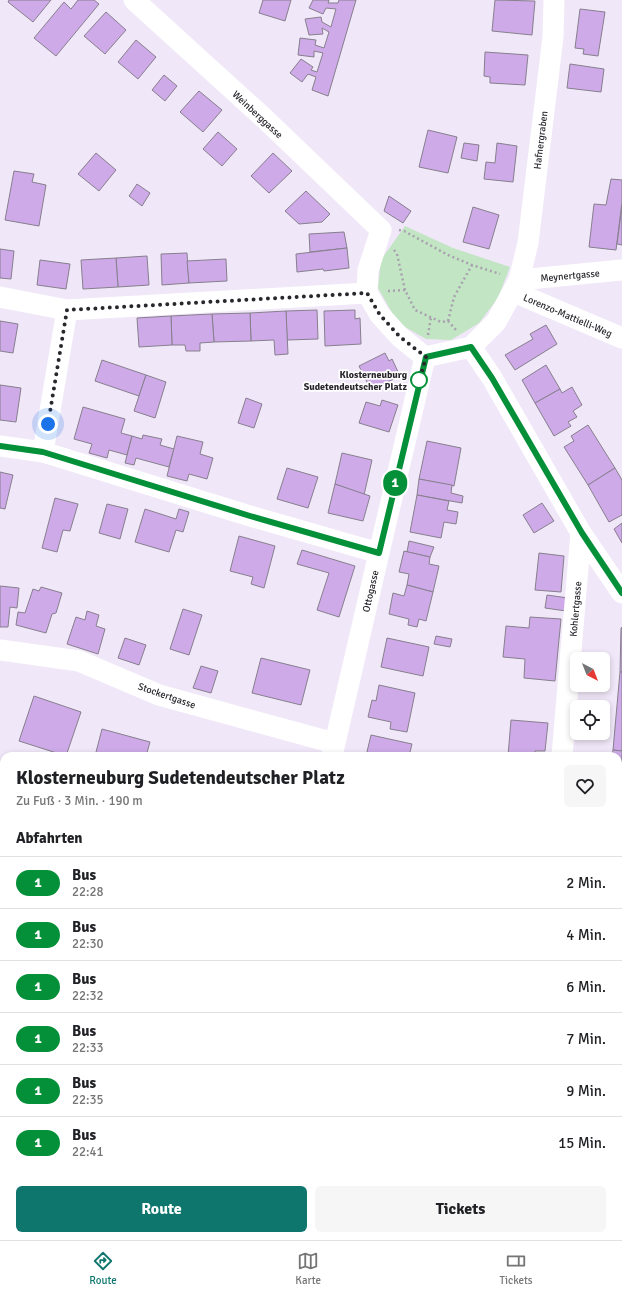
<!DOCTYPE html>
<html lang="de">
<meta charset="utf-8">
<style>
:root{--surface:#fff;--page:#f6f6f6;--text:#202124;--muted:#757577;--line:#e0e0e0;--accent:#0f766e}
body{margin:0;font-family:Signika,sans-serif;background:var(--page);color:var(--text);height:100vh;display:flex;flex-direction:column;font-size:15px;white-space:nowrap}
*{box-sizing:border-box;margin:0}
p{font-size:13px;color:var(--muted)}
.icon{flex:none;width:22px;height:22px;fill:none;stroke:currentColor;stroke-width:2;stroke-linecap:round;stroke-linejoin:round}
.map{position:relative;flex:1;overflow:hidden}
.details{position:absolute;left:0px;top:752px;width:622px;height:488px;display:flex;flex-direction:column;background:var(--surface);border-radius:12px 12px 0 0;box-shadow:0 2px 6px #0003}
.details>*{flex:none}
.badge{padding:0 8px;border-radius:13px;font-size:14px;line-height:26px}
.needle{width:26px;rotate:138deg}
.fabs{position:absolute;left:570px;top:652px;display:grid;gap:8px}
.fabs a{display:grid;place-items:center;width:40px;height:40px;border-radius:6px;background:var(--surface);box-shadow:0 2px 6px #0003;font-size:20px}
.you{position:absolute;width:20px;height:20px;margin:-10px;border:3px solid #fff;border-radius:50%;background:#1a73e8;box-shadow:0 0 0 6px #1a73e833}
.map>.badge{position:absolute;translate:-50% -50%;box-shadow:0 0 0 2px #fff}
h2{padding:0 16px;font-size:15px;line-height:36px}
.round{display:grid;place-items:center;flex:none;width:42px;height:42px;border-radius:6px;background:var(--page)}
.overview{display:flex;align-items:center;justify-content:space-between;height:68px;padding:0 16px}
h1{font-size:19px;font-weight:700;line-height:30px}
.action{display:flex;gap:8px;margin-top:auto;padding:8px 16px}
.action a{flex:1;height:46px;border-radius:6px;background:var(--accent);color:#fff;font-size:16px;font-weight:700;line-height:46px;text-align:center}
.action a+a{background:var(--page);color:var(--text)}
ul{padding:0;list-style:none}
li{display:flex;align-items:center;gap:12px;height:52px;padding:0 16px;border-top:1px solid var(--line)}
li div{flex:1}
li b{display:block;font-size:15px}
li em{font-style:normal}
li .badge{min-width:44px;font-weight:700;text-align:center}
.tab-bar{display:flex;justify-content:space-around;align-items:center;height:56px;border-top:1px solid var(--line);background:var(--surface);font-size:11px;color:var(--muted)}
.tab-bar a{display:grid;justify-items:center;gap:2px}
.tab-bar .active{color:var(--accent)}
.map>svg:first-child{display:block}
.green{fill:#c2e5c4}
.building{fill:#ceabe8;stroke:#877f8d}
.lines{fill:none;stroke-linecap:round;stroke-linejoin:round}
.path{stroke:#a8a1ae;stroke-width:2.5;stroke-dasharray:2 3;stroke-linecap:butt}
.minor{stroke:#fff;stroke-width:21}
.line-casing{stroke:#fff;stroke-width:9}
.line{stroke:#039038;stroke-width:6}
.walk{stroke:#29262c;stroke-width:4;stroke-dasharray:0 7.2}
.stop-dot{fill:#fff;stroke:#039038;stroke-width:2}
.labels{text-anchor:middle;stroke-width:3.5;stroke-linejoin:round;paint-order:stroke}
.street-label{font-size:10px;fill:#29262c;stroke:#fff}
.stop-label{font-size:10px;font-weight:bold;fill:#29262c;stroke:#fff;text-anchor:end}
</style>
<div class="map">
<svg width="622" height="1240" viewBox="0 0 622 1240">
<rect width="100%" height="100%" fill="#f0e7f8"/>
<path class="green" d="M 405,226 L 453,248 L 510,267 L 498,298 L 479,323 L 451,340 L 426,339 L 398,323 L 378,288 L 381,260 Z"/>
<g class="building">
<path d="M 9,0 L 51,0 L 33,22 L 8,2 Z"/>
<path d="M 78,0 L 94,0 L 99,4 L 56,56 L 34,38 L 64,2 L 71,9 Z"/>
<path d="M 263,0 L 291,0 L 285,21 L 259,13 Z"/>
<path d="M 313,0 L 329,0 L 328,3 L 338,3 L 339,0 L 356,0 L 328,96 L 312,90 L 316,77 L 308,74 L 302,82 L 290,73 L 301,59 L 313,67 L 311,70 L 317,72 L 323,53 L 314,51 L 314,57 L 298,55 L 300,38 L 316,40 L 315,45 L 324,48 L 329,32 L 322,28 L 323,34 L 309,35 L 305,19 L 321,17 L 322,22 L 331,27 L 336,9 L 326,8 L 323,14 L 309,8 Z"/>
<path d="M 495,0 L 535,1 L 532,35 L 492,31 Z"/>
<path d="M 580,9 L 605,12 L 598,56 L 583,54 L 584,49 L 575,48 Z"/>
<path d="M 106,12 L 126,30 L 105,54 L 84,36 Z"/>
<path d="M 136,40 L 156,57 L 138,79 L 118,62 Z"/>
<path d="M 485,52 L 528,55 L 525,85 L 490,83 L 490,77 L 484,76 Z"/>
<path d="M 570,64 L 604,69 L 601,92 L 567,88 Z"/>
<path d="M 164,75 L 177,86 L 165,101 L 152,90 Z"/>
<path d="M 199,91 L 222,110 L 203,132 L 180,112 Z"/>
<path d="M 428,130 L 457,137 L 448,173 L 419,167 Z"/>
<path d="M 218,132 L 237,149 L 222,166 L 203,149 Z"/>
<path d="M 464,143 L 479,145 L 477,161 L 461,158 Z"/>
<path d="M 497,143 L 517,146 L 513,182 L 484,179 L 486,162 L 495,163 Z"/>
<path d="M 96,153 L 116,170 L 99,191 L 78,174 Z"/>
<path d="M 273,153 L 292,171 L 269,193 L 251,176 Z"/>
<path d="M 14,171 L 34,174 L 32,182 L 46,185 L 39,226 L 5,220 Z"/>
<path d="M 611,179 L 622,180 L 622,202 L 616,250 L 589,247 L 594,204 L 606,205 Z"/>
<path d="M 137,184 L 150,193 L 142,206 L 129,196 Z"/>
<path d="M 306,191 L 330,214 L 322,222 L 299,224 L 285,211 Z"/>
<path d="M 389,196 L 411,211 L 403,223 L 384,211 Z"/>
<path d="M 622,206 L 622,245 L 617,244 Z"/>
<path d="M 473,207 L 499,215 L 489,249 L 463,242 Z"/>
<path d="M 344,232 L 347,248 L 310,252 L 309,234 Z"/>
<path d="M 347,248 L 349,268 L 324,271 L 323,269 L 297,272 L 296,254 Z"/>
<path d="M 0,249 L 14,251 L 11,279 L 0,278 Z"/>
<path d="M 187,253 L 189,283 L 162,285 L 161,254 Z"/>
<path d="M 147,256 L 149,285 L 118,287 L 116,258 Z"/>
<path d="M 116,258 L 118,287 L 83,289 L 81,260 Z"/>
<path d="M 226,259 L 227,281 L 189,283 L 187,261 Z"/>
<path d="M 40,260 L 70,264 L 66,289 L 37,285 Z"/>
<path d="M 317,310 L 318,339 L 287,340 L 286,311 Z"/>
<path d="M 355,310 L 355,319 L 360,318 L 361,344 L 325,346 L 324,311 Z"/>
<path d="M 286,311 L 288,354 L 275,355 L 274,340 L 251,341 L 250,313 Z"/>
<path d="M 250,313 L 251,341 L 214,342 L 212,314 Z"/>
<path d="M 212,314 L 214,342 L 200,343 L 200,351 L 186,351 L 185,345 L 172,345 L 171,316 Z"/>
<path d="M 171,316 L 172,345 L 139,347 L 137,318 Z"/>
<path d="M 0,321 L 18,324 L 13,353 L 0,351 Z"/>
<path d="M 546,325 L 557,344 L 515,370 L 505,355 L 533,339 L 530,334 Z"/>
<path d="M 385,353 L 389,361 L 392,359 L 400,376 L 371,390 L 359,366 Z"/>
<path d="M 102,360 L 146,375 L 139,396 L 95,381 Z"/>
<path d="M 546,365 L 560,389 L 535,403 L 522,380 Z"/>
<path d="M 146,375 L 166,382 L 155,418 L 134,411 Z"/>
<path d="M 0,385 L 21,388 L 16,422 L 0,420 Z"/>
<path d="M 572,387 L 582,405 L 573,411 L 577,417 L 568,422 L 571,426 L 554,436 L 535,403 L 560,389 L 562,393 Z"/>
<path d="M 246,398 L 262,404 L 254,428 L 238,423 Z"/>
<path d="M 382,400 L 398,405 L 389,432 L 359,423 L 366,402 L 380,406 Z"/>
<path d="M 83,407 L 125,419 L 121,433 L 132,436 L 127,455 L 109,450 L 107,458 L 89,453 L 92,444 L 74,439 Z"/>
<path d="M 588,425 L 615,468 L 588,485 L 564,447 L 574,441 L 571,436 Z"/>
<path d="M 143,435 L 162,439 L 160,445 L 174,449 L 169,467 L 136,458 L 134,465 L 125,463 L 132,436 L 142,439 Z"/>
<path d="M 177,436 L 203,442 L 200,454 L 213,458 L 207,479 L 189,474 L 187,481 L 167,476 Z"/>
<path d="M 427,441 L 461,448 L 454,486 L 419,479 Z"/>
<path d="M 342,453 L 372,460 L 364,495 L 335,484 Z"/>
<path d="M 287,468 L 318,477 L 308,508 L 277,499 Z"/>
<path d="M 615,468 L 622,480 L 622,515 L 609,522 L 588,485 Z"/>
<path d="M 0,472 L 13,475 L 5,509 L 0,508 Z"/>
<path d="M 419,479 L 452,485 L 451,493 L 463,496 L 462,503 L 417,495 Z"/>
<path d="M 335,484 L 370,496 L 363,521 L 328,513 Z"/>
<path d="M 417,495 L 449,501 L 447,510 L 458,512 L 456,524 L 444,522 L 441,538 L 410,532 Z"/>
<path d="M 55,498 L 78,504 L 70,531 L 63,530 L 57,552 L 42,548 Z"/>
<path d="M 542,503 L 554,521 L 534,533 L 523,515 Z"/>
<path d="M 107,504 L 128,509 L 120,539 L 99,533 Z"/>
<path d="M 145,509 L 176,519 L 179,509 L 189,512 L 183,532 L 176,530 L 169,552 L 135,542 Z"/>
<path d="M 622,523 L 622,543 L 614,529 Z"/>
<path d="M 239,536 L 275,546 L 264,588 L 251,584 L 253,577 L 230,571 Z"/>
<path d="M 409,541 L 434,547 L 430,557 L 407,552 Z"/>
<path d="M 302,550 L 355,566 L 339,617 L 317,610 L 329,573 L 297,564 Z"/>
<path d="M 404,551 L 430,557 L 429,564 L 439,566 L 433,592 L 407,585 L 409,574 L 399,572 Z"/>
<path d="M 539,553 L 564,556 L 561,592 L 535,590 Z"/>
<path d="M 407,585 L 433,592 L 426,621 L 419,619 L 417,627 L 408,625 L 409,619 L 389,614 L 393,593 L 404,596 Z"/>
<path d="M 0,586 L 19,588 L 17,608 L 10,607 L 8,627 L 0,627 Z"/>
<path d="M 41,587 L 62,593 L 56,613 L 52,614 L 46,633 L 16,625 L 18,612 L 25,613 L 33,589 L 39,591 Z"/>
<path d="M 547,595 L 568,598 L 566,611 L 545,608 Z"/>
<path d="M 183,609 L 202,615 L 189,655 L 170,649 Z"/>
<path d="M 87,611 L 99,615 L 96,626 L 105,629 L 98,654 L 67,644 L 76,617 L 85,620 Z"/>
<path d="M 530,617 L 561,619 L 555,681 L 524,678 L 525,659 L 503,657 L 506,626 L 529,628 Z"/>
<path d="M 622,627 L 622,672 L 620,672 L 621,628 Z"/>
<path d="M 436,636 L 452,639 L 450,647 L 434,644 Z"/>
<path d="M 125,638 L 146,645 L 139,665 L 118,658 Z"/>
<path d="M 387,638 L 429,647 L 423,676 L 381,667 Z"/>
<path d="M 261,658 L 310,670 L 301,705 L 252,693 Z"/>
<path d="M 201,666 L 218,671 L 211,693 L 193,688 Z"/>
<path d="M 620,672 L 622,672 L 622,751 L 613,750 Z"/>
<path d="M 379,685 L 415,693 L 407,732 L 390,729 L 391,722 L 368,717 L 372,700 L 376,701 Z"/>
<path d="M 34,696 L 81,712 L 66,756 L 19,741 Z"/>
<path d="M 511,720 L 548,723 L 545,751 L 535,751 L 535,756 L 508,756 Z"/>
<path d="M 102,729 L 150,742 L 146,756 L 95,756 Z"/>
<path d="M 371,735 L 412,744 L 409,756 L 366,756 Z"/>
<path d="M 613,750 L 622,751 L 622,852 L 618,851 L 618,756 L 612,756 Z"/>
<path d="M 0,914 L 4,915 L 4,953 L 0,951 Z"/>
<path d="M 0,982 L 4,984 L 4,1036 L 0,1035 Z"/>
<path d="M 4,1060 L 4,1112 L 0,1111 L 0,1073 Z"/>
<path d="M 618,1171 L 622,1172 L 622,1209 L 618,1209 Z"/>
<path d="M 4,1179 L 4,1200 L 0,1199 L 0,1193 Z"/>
<path d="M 146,1236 L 151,1236 L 170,1239 L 146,1240 Z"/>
<path d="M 215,1236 L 259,1236 L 258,1240 L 214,1240 Z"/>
<path d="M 310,1236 L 334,1236 L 333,1240 L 309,1240 Z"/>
<path d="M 361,1236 L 375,1236 L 373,1240 L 369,1240 Z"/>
<path d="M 400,1236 L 436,1236 L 433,1240 L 398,1240 Z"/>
<path d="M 436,1236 L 476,1236 L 474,1240 L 433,1240 Z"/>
<path d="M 516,1236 L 540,1236 L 539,1240 L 524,1240 Z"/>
<path d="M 554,1236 L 581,1236 L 579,1240 L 553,1240 Z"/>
</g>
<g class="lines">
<g class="path">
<path d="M 399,230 L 404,231 L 448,255 L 472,265 L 500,274"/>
<path d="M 394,250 L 397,254 L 405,290"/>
<path d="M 388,291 L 405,290 L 415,310 L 441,322 L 448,321 L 456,330"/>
<path d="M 448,321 L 454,297 L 472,265"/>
<path d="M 428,335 L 431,317"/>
</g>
<g class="minor">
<path d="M 134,0 L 265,119 L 381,230 L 368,270 L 367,293 L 380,315 L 400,337 L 425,357 L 471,347 L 496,322 L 519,280 L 528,243 L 553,37 L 554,0"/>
<path d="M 519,280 L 622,270"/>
<path d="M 514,292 L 622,338"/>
<path d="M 0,297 L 67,310 L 367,293"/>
<path d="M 471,347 L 492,378 L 581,533 L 622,593"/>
<path d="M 0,446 L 43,452 L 250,516 L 379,553"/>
<path d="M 43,452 L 67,310"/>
<path d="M 0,650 L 79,661 L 159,695 L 334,743"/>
<path d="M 332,756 L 379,553 L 425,357"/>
<path d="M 562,756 L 581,533"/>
<path d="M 0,968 L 4,970"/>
<path d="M 500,1236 L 507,1240"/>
<path d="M 177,1240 L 178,1236"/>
</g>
</g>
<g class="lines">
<g class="line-casing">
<path id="line" d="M 0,446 L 43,452 L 250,516 L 379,553 L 426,357 L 471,347 L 492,378 L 582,533 L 622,593"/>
</g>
<use href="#line" class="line"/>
<path class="walk" d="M 48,424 L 67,310 L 367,293 L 380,315 L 400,337 L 426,357 L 418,385 L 419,380"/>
</g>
<circle class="stop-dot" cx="419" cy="380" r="8"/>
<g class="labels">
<g class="street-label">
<text transform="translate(258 114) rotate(43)" y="4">Weinberggasse</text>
<text transform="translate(540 140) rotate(-83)" y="4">Hafnergraben</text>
<text transform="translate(570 275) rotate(-5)" y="4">Meynertgasse</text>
<text transform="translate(568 315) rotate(23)" y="4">Lorenzo-Mattielli-Weg</text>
<text transform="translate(370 591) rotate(-77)" y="4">Ottogasse</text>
<text transform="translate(575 609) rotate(-85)" y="4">Kohlertgasse</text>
<text transform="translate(167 695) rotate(19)" y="4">Stockertgasse</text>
</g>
<g class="stop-label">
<text x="407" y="378">Klosterneuburg<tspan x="407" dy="12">Sudetendeutscher Platz</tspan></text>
</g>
</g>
</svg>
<div class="fabs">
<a><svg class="needle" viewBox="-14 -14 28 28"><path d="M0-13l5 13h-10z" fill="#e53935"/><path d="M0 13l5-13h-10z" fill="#757577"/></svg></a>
<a><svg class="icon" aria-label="locate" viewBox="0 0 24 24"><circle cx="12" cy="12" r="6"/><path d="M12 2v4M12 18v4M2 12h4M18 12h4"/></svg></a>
</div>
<div class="you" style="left:48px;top:424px"></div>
<b class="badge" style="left:395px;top:483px;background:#039038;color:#fff">1</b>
<section class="details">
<div class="overview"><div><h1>Klosterneuburg Sudetendeutscher Platz</h1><p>Zu Fuß · 3 Min. · 190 m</p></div><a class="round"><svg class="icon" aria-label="heart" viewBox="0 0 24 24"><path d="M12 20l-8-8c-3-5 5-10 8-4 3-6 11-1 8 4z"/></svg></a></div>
<h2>Abfahrten</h2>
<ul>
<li><span class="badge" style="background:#039038;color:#fff">1</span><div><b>Bus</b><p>22:28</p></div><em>2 Min.</em></li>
<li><span class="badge" style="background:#039038;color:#fff">1</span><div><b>Bus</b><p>22:30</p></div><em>4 Min.</em></li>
<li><span class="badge" style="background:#039038;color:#fff">1</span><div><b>Bus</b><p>22:32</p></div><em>6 Min.</em></li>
<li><span class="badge" style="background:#039038;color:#fff">1</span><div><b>Bus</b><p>22:33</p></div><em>7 Min.</em></li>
<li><span class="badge" style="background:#039038;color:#fff">1</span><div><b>Bus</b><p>22:35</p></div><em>9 Min.</em></li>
<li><span class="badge" style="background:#039038;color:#fff">1</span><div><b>Bus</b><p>22:41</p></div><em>15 Min.</em></li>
</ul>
<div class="action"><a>Route</a><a>Tickets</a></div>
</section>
</div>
<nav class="tab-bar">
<a class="active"><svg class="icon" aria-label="directions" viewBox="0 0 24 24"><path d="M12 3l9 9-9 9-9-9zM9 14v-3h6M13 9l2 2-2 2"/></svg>Route</a>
<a><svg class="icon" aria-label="map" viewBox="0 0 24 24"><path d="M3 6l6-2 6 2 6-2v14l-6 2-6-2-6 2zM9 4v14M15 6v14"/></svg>Karte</a>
<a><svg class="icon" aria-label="tickets" viewBox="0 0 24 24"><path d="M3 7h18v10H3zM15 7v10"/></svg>Tickets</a>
</nav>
